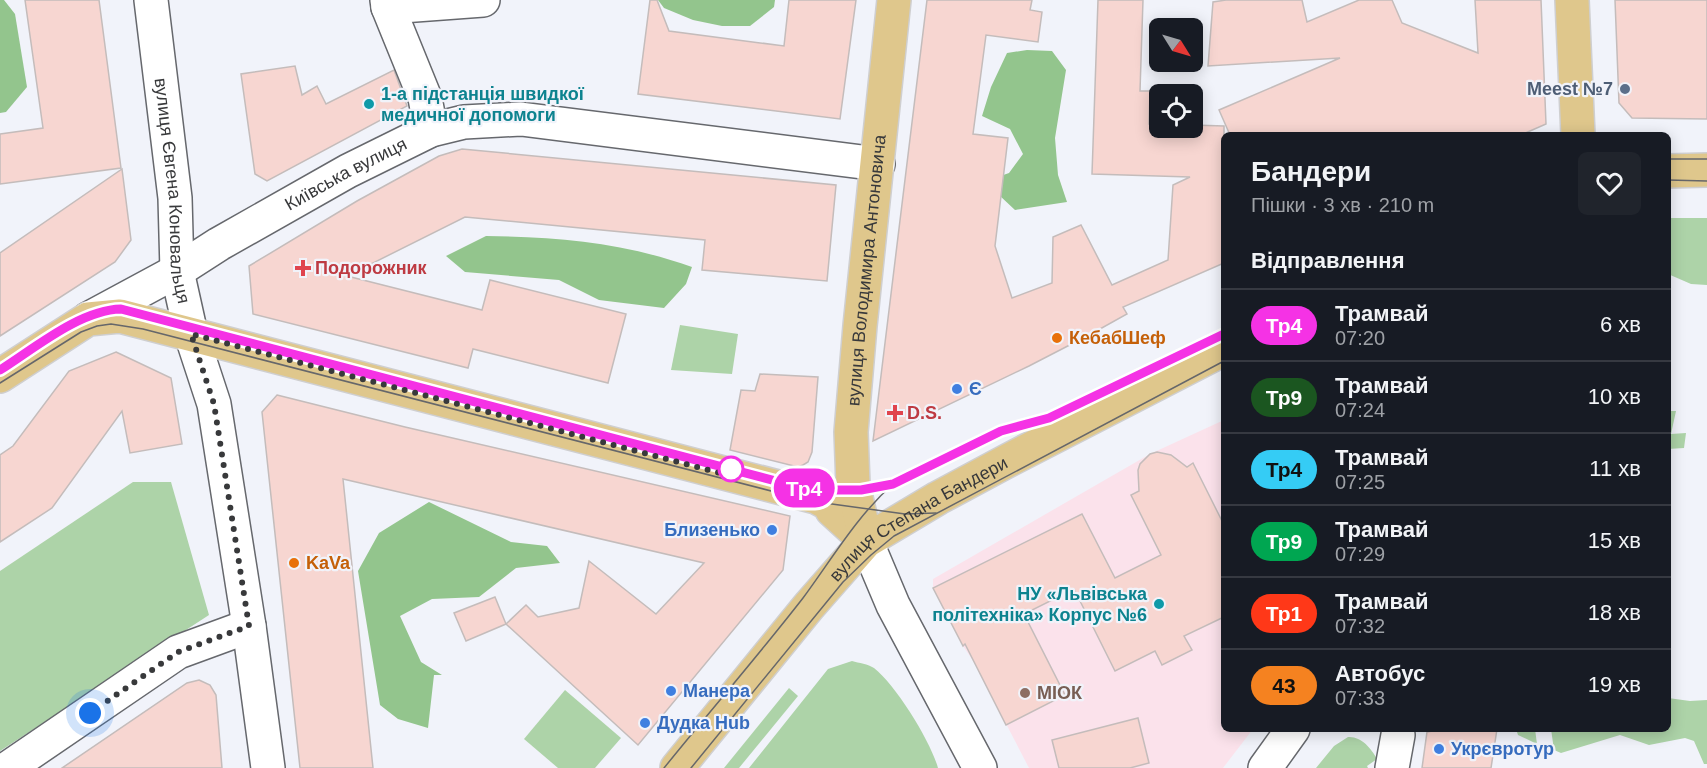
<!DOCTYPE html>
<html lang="uk">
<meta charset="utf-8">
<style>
:root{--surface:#171b24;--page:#20242c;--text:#f1f3f6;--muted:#9ea1a6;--line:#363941}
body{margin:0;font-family:Arial,sans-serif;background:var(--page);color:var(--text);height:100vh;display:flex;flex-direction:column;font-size:22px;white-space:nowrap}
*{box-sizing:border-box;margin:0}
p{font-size:20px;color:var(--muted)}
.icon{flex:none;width:33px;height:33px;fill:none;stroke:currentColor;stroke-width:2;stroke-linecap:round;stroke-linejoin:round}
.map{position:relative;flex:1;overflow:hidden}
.drawer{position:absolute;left:1221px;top:132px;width:450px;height:600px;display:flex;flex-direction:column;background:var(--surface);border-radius:9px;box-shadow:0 3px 15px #0003}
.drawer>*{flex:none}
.badge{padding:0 12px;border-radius:20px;font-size:21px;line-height:39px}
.needle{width:39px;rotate:127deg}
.tools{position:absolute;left:1149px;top:18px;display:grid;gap:12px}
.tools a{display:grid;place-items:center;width:54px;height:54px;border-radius:9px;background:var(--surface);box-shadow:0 3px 15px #0003;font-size:30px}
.you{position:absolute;width:30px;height:30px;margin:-15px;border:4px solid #fff;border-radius:50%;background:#1a73e8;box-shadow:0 0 0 9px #1a73e833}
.map>.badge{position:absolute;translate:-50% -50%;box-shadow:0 0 0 3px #fff}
h2{padding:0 30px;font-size:22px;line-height:54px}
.round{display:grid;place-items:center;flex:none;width:63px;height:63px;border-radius:9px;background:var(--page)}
.overview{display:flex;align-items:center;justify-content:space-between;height:102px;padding:0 30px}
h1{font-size:28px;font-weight:700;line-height:45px}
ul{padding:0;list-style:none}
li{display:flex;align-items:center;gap:18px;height:72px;padding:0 30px;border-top:2px solid var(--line)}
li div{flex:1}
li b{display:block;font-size:22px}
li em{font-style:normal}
li .badge{min-width:66px;font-weight:700;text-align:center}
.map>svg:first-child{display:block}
.education{fill:#fbe2eb}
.green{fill:#add3a8}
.forest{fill:#93c58d}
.building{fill:#f7d6d1;stroke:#c4bcbb;stroke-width:1.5}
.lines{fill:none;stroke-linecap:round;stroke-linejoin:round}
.minor-casing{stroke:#66686d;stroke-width:36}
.major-casing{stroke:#cfcfd0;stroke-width:36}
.minor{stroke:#fff;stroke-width:33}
.major{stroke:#dfc78c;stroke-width:33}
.tram{stroke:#66676a;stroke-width:1.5}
.line-casing{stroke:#fff;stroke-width:14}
.line{stroke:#f532e5;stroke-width:9}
.walk{stroke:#38393b;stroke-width:6;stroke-dasharray:0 10.8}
.service-dot{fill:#5c6f8a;stroke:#f1f3fa;stroke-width:2}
.culture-dot{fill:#0f9aa8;stroke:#f1f3fa;stroke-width:2}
.health-dot{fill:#e0444e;stroke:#f1f3fa;stroke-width:2}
.food-dot{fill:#e8710a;stroke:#f1f3fa;stroke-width:2}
.shop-dot{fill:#3f7fe0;stroke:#f1f3fa;stroke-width:2}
.stop-dot{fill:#fff;stroke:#f532e5;stroke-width:3}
.education-dot{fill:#8d6e63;stroke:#f1f3fa;stroke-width:2}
.labels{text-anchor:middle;stroke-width:4.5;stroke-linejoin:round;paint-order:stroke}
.service-label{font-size:18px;font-weight:bold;fill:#4e5e75;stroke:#f1f3fa;text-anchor:end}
.culture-label{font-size:18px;font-weight:bold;fill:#0d838f;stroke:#f1f3fa;text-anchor:start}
.street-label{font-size:18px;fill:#38393b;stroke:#f1f3fa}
.health-label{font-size:18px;font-weight:bold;fill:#be3a42;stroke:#f1f3fa;text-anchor:start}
.food-label{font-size:18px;font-weight:bold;fill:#c56008;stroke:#f1f3fa;text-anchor:start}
.shop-label{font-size:18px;font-weight:bold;fill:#366cbe;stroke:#f1f3fa;text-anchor:start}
.education-label{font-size:18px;font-weight:bold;fill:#785e54;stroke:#f1f3fa;text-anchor:start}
</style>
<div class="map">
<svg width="1707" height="768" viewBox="0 0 1707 768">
<rect width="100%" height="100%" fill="#f1f3fa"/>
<path class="education" d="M 1224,420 L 1224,729 L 1253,729 L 1223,768 L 1029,768 L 974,662 L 963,646 L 933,588 L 933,579 L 1150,454 Z"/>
<g class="green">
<path d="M 1668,218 L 1707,218 L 1707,285 L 1691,284 L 1668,274 Z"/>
<path d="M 680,325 L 738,334 L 732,374 L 671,370 Z"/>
<path d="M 1668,411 L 1676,411 L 1671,434 L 1686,433 L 1684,448 L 1668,449 Z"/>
<path d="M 133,482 L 171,482 L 209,615 L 0,751 L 0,571 Z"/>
<path d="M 852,661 C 859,663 868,664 874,668 C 896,685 931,742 938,768 L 749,768 L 828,669 Z"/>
<path d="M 789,688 L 798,696 L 739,768 L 724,768 Z"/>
<path d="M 565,690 L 621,738 L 595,768 L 558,768 L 524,739 Z"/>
<path d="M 1668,698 L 1690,701 L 1707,700 L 1707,764 L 1704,764 L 1694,741 L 1685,738 L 1649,745 L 1620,735 L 1561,753 L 1554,750 L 1551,729 L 1668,729 Z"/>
<path d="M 1516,729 L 1535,729 L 1537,744 L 1518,735 Z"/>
<path d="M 1348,737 C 1361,736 1371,748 1377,759 L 1367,766 L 1368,768 L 1316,768 L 1334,746 Z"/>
</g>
<g class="forest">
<path d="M 0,0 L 4,0 L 15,14 L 27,87 L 6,112 L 0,113 Z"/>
<path d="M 658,0 L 775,0 L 774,7 L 750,26 L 722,26 L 693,20 L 664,8 Z"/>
<path d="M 1027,50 L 1052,51 L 1066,70 L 1055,138 L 1058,175 L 1067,202 L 1015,210 L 999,195 L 992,179 L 1009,173 L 1023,154 L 1010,129 L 982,116 L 991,87 L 1007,53 Z"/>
<path d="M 486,236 C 560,237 621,242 692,267 L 686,284 L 664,308 L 599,300 L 559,280 L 465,272 L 446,256 Z"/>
<path d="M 429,502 L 511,542 L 547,546 L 560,563 L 516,568 L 479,597 L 432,599 L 400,616 L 421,662 L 442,675 L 434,675 L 428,728 L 398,719 L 380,705 L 358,571 L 379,533 Z"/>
</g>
<g class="building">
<path d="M 25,0 L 99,0 L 121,168 L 0,184 L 0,134 L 43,128 Z"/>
<path d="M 650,0 L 657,0 L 669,31 L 784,46 L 789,0 L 856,0 L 840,119 L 638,94 Z"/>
<path d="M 927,0 L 1032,0 L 1030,10 L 1042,12 L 1038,42 L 986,35 L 973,134 L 1008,138 L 995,246 L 1012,298 L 1052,283 L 1053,237 L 1081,225 L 1112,285 L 1168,260 L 1173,185 L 1190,177 L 1092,174 L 1098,0 L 1143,0 L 1140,91 L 1150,91 L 1149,124 L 1160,124 L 1160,128 L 1192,128 L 1192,125 L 1224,126 L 1224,263 L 1123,307 L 1127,314 L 1091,334 L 1029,366 L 873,441 Z"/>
<path d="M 1226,0 L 1302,0 L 1307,22 L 1359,0 L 1392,0 L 1402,23 L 1478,53 L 1475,0 L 1541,0 L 1546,124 L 1521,135 L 1230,135 L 1219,110 L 1340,58 L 1208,66 L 1213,2 Z"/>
<path d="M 1615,0 L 1707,0 L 1707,119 L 1632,118 L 1619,103 Z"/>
<path d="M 295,66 L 302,95 L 317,86 L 326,104 L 394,70 L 407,106 L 267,181 L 255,174 L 241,74 Z"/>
<path d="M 462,149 L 836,185 L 827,281 L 702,270 L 705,240 L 465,217 L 347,276 L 482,310 L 490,280 L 626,314 L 608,383 L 473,349 L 468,368 L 253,314 L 249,266 L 357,201 L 439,156 Z"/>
<path d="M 122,169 L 131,240 L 115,262 L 0,336 L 0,253 Z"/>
<path d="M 116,352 L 171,378 L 182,444 L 130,453 L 122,411 L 52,508 L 0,542 L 0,455 L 13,446 L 69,371 Z"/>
<path d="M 760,374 L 818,377 L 812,452 L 808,462 L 803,465 L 798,467 L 730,450 L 741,390 L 755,391 Z"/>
<path d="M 277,395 L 405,427 L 790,516 L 783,570 L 638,745 L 506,624 L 526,605 L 538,617 L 579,608 L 589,561 L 656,614 L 704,563 L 343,479 L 373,768 L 300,768 L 262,412 Z"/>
<path d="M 1157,452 L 1171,455 L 1187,467 L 1193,463 L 1224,525 L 1224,617 L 1184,636 L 1192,650 L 1162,665 L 1155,651 L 1115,671 L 1074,589 L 1024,614 L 1065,695 L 1006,725 L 965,644 L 963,646 L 933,588 L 1082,514 L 1115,578 L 1161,555 L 1131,495 L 1139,491 L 1138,470 L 1140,464 L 1150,454 Z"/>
<path d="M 495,597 L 506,624 L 466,641 L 454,613 Z"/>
<path d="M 199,680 L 210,685 L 216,695 L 222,768 L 62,768 L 187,683 Z"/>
<path d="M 1138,718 L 1149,763 L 1130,768 L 1059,768 L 1052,740 Z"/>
<path d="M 1442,729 L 1497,729 L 1491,768 L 1422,768 L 1427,732 Z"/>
</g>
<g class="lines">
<g class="minor-casing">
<g id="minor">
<path id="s1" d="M 151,0 L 175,198 L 177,271 L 191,334 L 214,404 L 249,626 L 268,768"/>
<path d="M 387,0 L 388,7 L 425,98 L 431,130"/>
<path d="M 388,7 L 483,0"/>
<path id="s2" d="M 88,319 L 177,271 L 219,244 L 348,171 L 431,130 L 464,122 L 521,119 L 878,164"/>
<path d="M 866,541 L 893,605 L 980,768"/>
<path d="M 8,768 L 178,652 L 249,626"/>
<path d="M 1265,768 L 1293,729"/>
<path d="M 1392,768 L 1398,735"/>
</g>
</g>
<g class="major-casing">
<g id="major">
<path d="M 1572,0 L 1578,135"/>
<path d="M 1668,171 L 1707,170"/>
<path d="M 0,376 L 88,319 L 120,316 L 816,497 L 829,504 L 832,510 L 866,541"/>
<path id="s3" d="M 866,541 L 853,485 L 851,432 L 860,326 L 894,0"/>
<path id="s4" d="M 677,768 L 809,606 L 866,541 L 938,498 L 1007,461 L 1224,349"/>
</g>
</g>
<use href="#minor" class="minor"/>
<use href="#major" class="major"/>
<g class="tram">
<path d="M 1668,159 L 1707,159"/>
<path d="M 1668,180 L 1707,181"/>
<path d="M 0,370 L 85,316 L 105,309 L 121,309 L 810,490 L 861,490 L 893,484 L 1001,431 L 1049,418 L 1224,334"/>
<path d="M 0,383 L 81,332 L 97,326 L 111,324 L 143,329 L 810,501 L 905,514 L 936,513"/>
<path d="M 664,768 C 710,711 758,656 803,598 C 832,559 856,517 893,484"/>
<path d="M 691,768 L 843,582 L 871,555 L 894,536 L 1224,361"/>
</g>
</g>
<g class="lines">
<g class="line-casing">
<path id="line" d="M 0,370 C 35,348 80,310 121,309 L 810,490 L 861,490 L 893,484 L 1001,431 L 1049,418 L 1224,334"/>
</g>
<use href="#line" class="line"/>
<path class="walk" d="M 90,713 L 178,652 L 249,626 L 214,404 L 191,334 L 728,475 L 731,469"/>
</g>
<circle class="service-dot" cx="1625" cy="89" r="6"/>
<g class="culture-dot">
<circle cx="369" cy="104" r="6"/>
<circle cx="1159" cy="604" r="6"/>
</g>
<g class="health-dot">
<path d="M300 259h6v6h6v6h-6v6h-6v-6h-6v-6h6z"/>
<path d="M892 404h6v6h6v6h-6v6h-6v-6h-6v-6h6z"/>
</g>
<g class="food-dot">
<circle cx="1057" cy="338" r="6"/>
<circle cx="294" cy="563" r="6"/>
</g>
<g class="shop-dot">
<circle cx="957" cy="389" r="6"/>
<circle cx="772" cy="530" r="6"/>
<circle cx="671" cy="691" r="6"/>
<circle cx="645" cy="723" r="6"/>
<circle cx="1439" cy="749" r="6"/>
</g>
<circle class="stop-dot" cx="731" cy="469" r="12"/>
<circle class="education-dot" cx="1025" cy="693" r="6"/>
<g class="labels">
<g class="service-label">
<text x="1613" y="95">Meest №7</text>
</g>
<g class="culture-label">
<text x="381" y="100">1-а підстанція швидкої<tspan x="381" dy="21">медичної допомоги</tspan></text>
<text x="1147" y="600" text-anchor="end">НУ «Львівська<tspan x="1147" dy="21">політехніка» Корпус №6</tspan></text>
</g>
<g class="street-label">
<text dy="6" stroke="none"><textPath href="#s2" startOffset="296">Київська вулиця</textPath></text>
<text dy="6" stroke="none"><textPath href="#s1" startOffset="192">вулиця Євгена Коновальця</textPath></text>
<text dy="6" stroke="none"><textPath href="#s3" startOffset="273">вулиця Володимира Антоновича</textPath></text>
<text dy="6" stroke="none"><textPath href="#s4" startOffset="351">вулиця Степана Бандери</textPath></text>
</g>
<g class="health-label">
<text x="315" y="274">Подорожник</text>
<text x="907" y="419">D.S.</text>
</g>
<g class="food-label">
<text x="1069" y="344">КебабШеф</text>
<text x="306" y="569">KaVa</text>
</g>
<g class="shop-label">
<text x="969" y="395">Є</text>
<text x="760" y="536" text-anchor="end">Близенько</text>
<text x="683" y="697">Манера</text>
<text x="657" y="729">Дудка Hub</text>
<text x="1451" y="755">Укрєвротур</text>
</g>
<g class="education-label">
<text x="1037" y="699">МІОК</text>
</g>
</g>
</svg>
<div class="tools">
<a><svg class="needle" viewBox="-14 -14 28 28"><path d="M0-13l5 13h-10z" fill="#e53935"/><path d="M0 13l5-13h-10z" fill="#9ea1a6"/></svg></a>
<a><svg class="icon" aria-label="locate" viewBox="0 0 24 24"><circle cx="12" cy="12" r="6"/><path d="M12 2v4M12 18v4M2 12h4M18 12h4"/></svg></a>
</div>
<div class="you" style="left:90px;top:713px"></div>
<b class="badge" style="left:804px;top:488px;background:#f532e5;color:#fff">Тр4</b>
<section class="drawer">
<div class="overview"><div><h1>Бандери</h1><p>Пішки · 3 хв · 210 m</p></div><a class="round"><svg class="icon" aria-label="heart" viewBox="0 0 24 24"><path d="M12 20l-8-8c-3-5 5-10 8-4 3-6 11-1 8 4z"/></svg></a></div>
<h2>Відправлення</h2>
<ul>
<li><span class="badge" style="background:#f532e5;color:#fff">Тр4</span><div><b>Трамвай</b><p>07:20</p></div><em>6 хв</em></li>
<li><span class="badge" style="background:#1b5620;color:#fff">Тр9</span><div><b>Трамвай</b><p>07:24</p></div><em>10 хв</em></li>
<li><span class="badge" style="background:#35ccf5;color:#111">Тр4</span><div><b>Трамвай</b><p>07:25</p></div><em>11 хв</em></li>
<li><span class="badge" style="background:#00a651;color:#fff">Тр9</span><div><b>Трамвай</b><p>07:29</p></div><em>15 хв</em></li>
<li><span class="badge" style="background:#ff3818;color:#fff">Тр1</span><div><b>Трамвай</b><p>07:32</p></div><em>18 хв</em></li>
<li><span class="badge" style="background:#f58220;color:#111">43</span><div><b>Автобус</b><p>07:33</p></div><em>19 хв</em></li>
</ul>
</section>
</div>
